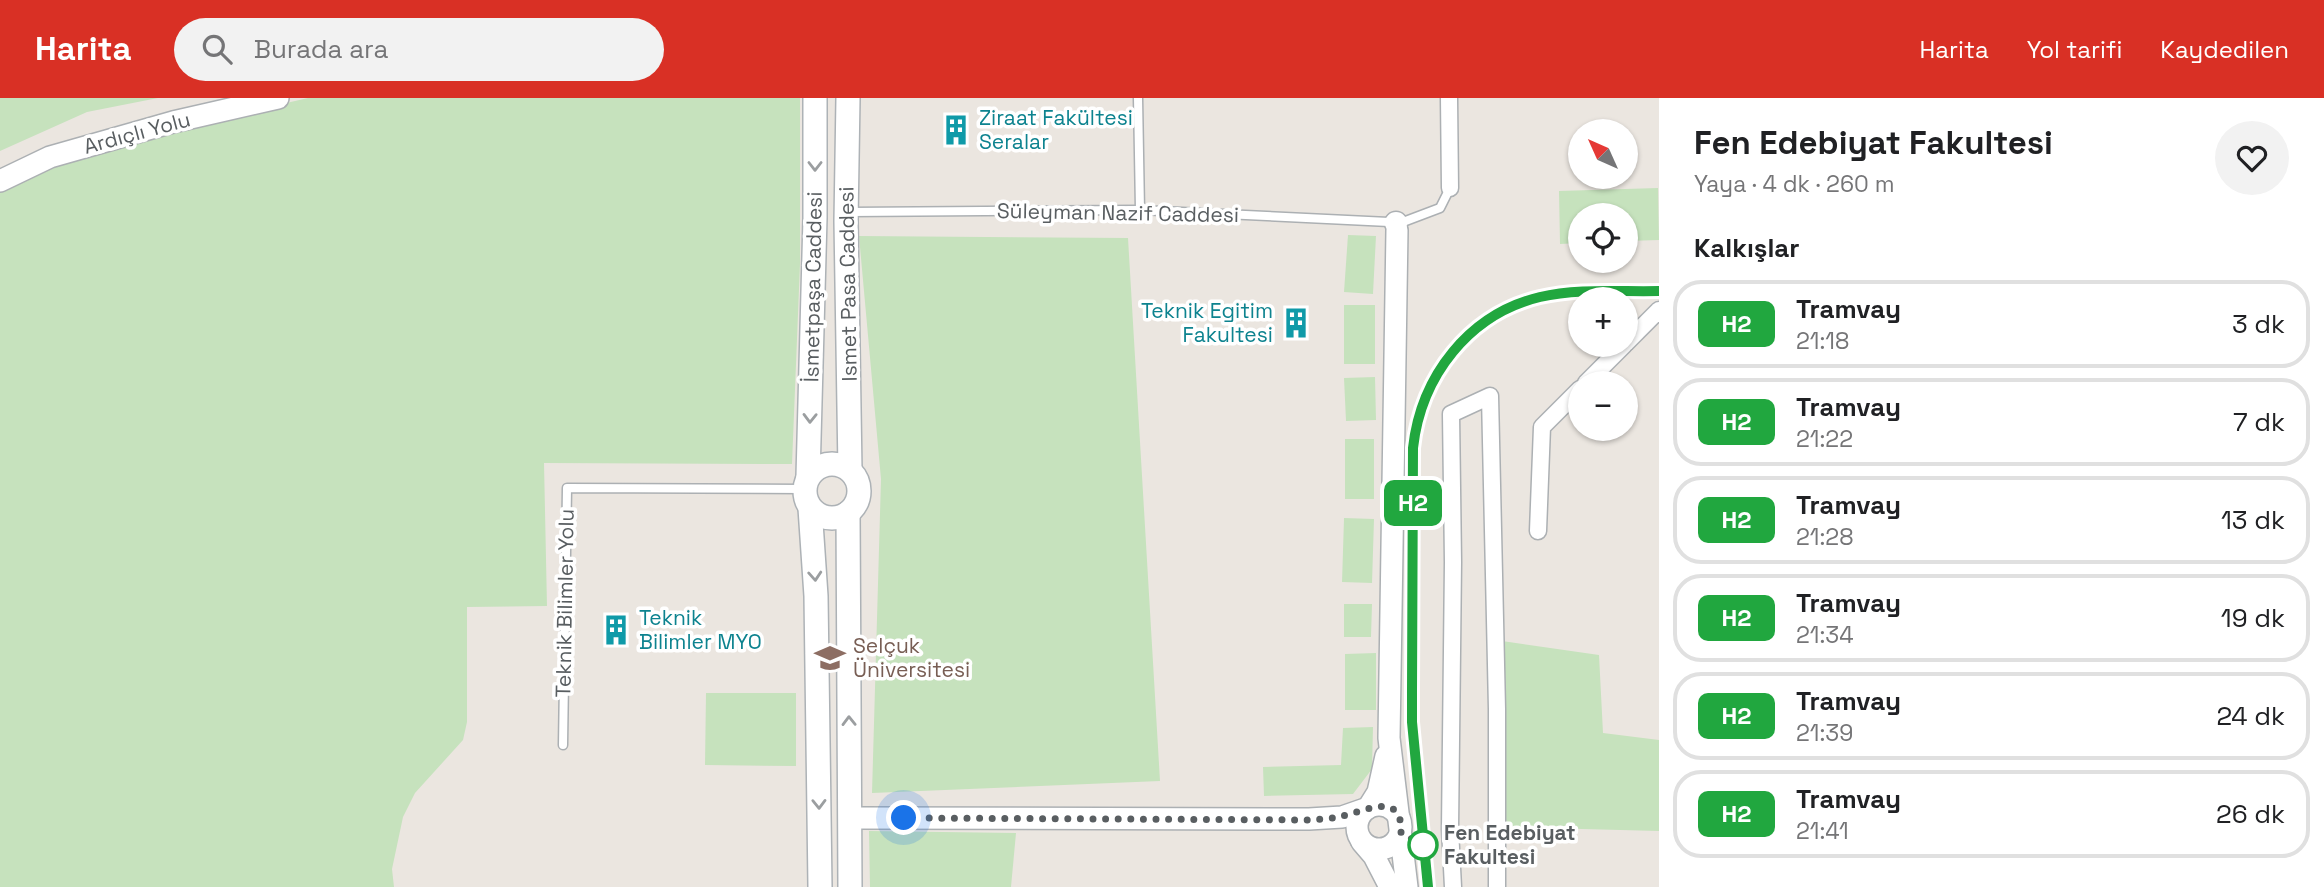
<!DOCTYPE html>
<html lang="tr">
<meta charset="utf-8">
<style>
:root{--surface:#fff;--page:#f2f2f2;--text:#202124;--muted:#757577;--line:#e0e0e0;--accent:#d93025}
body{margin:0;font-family:"Space Grotesk",sans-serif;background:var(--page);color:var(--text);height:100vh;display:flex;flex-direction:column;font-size:26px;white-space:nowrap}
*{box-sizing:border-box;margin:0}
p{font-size:23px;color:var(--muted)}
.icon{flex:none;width:38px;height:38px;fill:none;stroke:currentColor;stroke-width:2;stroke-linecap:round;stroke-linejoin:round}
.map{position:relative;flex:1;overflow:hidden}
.sheet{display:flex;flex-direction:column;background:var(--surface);width:665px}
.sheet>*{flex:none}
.badge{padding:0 14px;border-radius:10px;font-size:24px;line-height:46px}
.needle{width:46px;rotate:315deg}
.controls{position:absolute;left:1568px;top:21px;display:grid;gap:14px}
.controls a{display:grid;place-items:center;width:70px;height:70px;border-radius:50%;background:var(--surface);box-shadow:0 2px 5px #0004;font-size:35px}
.you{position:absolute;width:35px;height:35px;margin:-18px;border:5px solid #fff;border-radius:50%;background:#1a73e8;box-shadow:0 0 0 10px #1a73e833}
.map>.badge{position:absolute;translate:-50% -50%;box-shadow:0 0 0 4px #fff}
h2{padding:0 35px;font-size:26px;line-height:63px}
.round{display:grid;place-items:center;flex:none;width:74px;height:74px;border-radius:37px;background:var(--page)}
.summary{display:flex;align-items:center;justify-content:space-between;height:119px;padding:0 35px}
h1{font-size:33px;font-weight:800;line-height:52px}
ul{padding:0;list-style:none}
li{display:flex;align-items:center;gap:21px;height:88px;margin:0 14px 10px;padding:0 21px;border:4px solid var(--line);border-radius:28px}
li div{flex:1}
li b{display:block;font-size:26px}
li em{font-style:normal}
li .badge{min-width:77px;font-weight:700;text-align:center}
header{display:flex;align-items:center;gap:42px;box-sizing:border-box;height:98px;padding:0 35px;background:var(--accent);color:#fff}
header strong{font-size:33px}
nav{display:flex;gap:38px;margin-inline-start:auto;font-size:24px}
.search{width:490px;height:63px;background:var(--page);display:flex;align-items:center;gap:18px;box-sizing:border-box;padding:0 24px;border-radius:38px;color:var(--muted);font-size:26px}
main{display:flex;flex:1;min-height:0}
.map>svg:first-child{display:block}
.green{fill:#c6e2bd}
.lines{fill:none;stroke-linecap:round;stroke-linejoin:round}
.service-casing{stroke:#acb0b3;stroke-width:11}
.minor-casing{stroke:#acb0b3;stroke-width:19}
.tertiary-casing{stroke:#acb0b3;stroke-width:24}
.secondary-casing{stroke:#adb2b6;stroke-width:26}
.service{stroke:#fff;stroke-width:8}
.minor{stroke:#fff;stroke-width:16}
.tertiary{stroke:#fff;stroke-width:21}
.secondary{stroke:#fff;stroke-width:23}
.tram{stroke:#afb0b1;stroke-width:2}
.oneway{stroke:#9b9ea0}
.line-casing{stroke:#fff;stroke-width:16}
.line{stroke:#21a73f;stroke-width:10}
.walk{stroke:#595e61;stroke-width:7;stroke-dasharray:0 12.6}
.stop-dot{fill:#fff;stroke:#21a73f;stroke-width:3.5}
.labels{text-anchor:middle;stroke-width:7;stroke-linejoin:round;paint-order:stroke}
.culture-label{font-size:21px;fill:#0d838f;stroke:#fff;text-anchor:start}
.street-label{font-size:21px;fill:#595e61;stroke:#fff}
.education-label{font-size:21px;fill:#785e54;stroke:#fff;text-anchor:start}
.stop-label{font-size:21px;font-weight:bold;fill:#595e61;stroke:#fff;text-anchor:start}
</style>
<header>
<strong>Harita</strong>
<div class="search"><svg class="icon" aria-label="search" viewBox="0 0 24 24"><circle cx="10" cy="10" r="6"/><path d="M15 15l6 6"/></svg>Burada ara</div>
<nav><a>Harita</a><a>Yol tarifi</a><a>Kaydedilen</a></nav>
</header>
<main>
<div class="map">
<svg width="1659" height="789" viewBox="0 0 1659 789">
<rect width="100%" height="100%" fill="#ebe6e0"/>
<g class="green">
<path d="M 0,0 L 158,0 L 87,14 L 0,53 Z"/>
<path d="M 308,0 L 800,0 L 800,166 L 792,366 L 544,365 L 547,508 L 467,509 L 467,624 L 463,642 L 415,695 L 403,719 L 392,771 L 394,789 L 0,789 L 0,94 C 96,43 203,25 308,0 Z"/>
<path d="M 1658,90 L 1659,142 L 1626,143 L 1626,117 L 1580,117 L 1580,145 L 1560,146 L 1559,93 Z"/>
<path d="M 1348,137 L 1376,138 L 1373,196 L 1344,194 Z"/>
<path d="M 859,138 L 1128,140 L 1160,683 L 872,695 L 881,381 Z"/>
<rect x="1344" y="207" width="31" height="59"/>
<path d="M 1375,279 L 1376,322 L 1346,323 L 1344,280 Z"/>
<rect x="1345" y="341" width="29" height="60"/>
<path d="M 1344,420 L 1374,421 L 1372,485 L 1342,484 Z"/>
<path d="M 1344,506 L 1372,506 L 1371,539 L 1344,539 Z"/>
<path d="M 1502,543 L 1599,557 L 1603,635 L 1659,642 L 1659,733 L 1505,729 Z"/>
<path d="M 1376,555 L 1376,612 L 1345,612 L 1345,556 Z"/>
<path d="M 706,595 L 796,595 L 796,668 L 705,667 Z"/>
<path d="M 1373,629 L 1372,671 L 1353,696 L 1264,698 L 1263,669 L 1341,667 L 1343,630 Z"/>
<path d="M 869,733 L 1016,735 L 1011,789 L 870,789 Z"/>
</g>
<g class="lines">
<g class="service-casing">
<g id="service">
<path d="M 1138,0 L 1140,112"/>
<path d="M 849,114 L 1140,112 L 1389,124"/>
<circle cx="1396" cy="125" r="7"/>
<path d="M 1403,124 L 1440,110 L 1450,90"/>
<path d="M 563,647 L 567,390 L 804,391"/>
</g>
</g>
<g class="minor-casing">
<g id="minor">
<path d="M 1449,0 L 1450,90"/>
<path d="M 1626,245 L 1659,212"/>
<path d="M 1586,285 L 1624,247"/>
<path d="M 1538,433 L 1542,329 L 1580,291"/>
<path d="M 1453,789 L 1450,731 L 1453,464 L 1451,316 L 1490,298 L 1497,611 L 1497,789"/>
</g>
</g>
<g class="tertiary-casing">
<g id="tertiary">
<path d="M 0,83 L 50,59 L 173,24 L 278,0"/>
<path d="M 1397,132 L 1389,640 L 1407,789"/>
<circle cx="1379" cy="729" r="22"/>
<path d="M 850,720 L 1309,721 L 1342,719 L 1368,710 L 1378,694 L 1386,658"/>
<path d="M 1362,744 L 1374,758 L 1390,789"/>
</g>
</g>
<g class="secondary-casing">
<g id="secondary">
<path d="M 848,0 L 846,123 L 850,372"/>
<circle cx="832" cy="393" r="27"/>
<path d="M 808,378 L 815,120 L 815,0"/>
<path d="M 810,410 L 816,498 L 820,789"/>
<path d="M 848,415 L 850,789"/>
</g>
</g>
<use href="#service" class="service"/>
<use href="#minor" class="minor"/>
<use href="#tertiary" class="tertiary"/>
<use href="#secondary" class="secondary"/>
<path class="tram" d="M 1428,789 L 1412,624 L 1412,595 L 1413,350 C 1420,278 1470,216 1540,199 C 1578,190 1621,194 1659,193"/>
</g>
<defs><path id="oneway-chevron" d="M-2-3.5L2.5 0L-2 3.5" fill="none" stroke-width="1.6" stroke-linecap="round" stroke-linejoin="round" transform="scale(1.75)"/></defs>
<g class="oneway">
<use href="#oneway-chevron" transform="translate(815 68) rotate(90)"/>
<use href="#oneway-chevron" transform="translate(810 320) rotate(91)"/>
<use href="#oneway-chevron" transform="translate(815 478) rotate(86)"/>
<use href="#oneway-chevron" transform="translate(849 623) rotate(-91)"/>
<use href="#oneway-chevron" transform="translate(819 706) rotate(89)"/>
</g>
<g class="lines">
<g class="line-casing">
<path id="line" d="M 1428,789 L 1412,624 L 1412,595 L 1413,350 C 1421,278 1469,216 1540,199 C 1578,190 1621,194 1659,193"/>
</g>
<use href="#line" class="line"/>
<path class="walk" d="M 904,720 L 1308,722 C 1319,721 1331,721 1342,718 C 1364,714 1403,691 1401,735 L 1423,747"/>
</g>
<defs>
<g id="building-bare" transform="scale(2.415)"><path d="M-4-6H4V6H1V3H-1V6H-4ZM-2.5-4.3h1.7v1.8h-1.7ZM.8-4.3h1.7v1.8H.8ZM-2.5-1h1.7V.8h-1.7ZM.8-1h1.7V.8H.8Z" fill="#0f9aa8" stroke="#fff" stroke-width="2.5" paint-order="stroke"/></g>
<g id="university-bare" transform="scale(2.415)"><path d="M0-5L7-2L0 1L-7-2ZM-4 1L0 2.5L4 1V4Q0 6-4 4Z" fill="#8d6e63" stroke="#fff" stroke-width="2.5" paint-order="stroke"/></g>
</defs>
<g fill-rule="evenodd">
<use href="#building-bare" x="956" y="32"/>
<use href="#building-bare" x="1296" y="225"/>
<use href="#building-bare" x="616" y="532"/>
<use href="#university-bare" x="830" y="560"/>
</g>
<circle class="stop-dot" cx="1423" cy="747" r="14"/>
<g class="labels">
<g class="culture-label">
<text x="979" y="27">Ziraat Fakültesi<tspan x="979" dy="24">Seralar</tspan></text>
<text x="1273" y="220" text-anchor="end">Teknik Egitim<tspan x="1273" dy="24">Fakultesi</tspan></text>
<text x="639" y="527">Teknik<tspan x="639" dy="24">Bilimler MYO</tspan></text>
</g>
<g class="street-label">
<text transform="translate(137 35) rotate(-15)" y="7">Ardıçlı Yolu</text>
<text transform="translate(1118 115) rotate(1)" y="7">Süleyman Nazif Caddesi</text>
<text transform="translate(848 186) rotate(-91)" y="7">Ismet Pasa Caddesi</text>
<text transform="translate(813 189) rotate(-89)" y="7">İsmetpaşa Caddesi</text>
<text transform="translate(565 505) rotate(-89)" y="7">Teknik Bilimler Yolu</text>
</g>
<g class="education-label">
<text x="853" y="555">Selçuk<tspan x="853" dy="24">Üniversitesi</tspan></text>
</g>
<g class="stop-label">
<text x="1444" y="742">Fen Edebiyat<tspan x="1444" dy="24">Fakultesi</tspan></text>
</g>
</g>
</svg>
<div class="controls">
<a><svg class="needle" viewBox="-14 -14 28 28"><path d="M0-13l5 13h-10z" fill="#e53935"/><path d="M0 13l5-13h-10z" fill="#757577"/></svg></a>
<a><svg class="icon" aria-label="locate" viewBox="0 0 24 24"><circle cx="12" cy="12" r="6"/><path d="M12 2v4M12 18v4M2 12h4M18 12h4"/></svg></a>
<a>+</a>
<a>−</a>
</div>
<div class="you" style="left:904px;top:720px"></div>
<b class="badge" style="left:1413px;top:405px;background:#21a73f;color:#fff">H2</b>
</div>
<section class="sheet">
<div class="summary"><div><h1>Fen Edebiyat Fakultesi</h1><p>Yaya · 4 dk · 260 m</p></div><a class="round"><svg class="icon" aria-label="heart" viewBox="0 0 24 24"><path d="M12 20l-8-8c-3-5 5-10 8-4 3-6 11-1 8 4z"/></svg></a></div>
<h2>Kalkışlar</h2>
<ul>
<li><span class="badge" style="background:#21a73f;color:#fff">H2</span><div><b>Tramvay</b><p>21:18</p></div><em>3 dk</em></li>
<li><span class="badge" style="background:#21a73f;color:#fff">H2</span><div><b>Tramvay</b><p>21:22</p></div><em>7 dk</em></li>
<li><span class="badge" style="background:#21a73f;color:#fff">H2</span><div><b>Tramvay</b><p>21:28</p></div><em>13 dk</em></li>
<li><span class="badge" style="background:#21a73f;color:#fff">H2</span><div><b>Tramvay</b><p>21:34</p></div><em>19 dk</em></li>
<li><span class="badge" style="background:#21a73f;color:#fff">H2</span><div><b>Tramvay</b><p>21:39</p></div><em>24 dk</em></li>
<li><span class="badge" style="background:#21a73f;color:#fff">H2</span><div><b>Tramvay</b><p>21:41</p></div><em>26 dk</em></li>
</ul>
</section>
</main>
